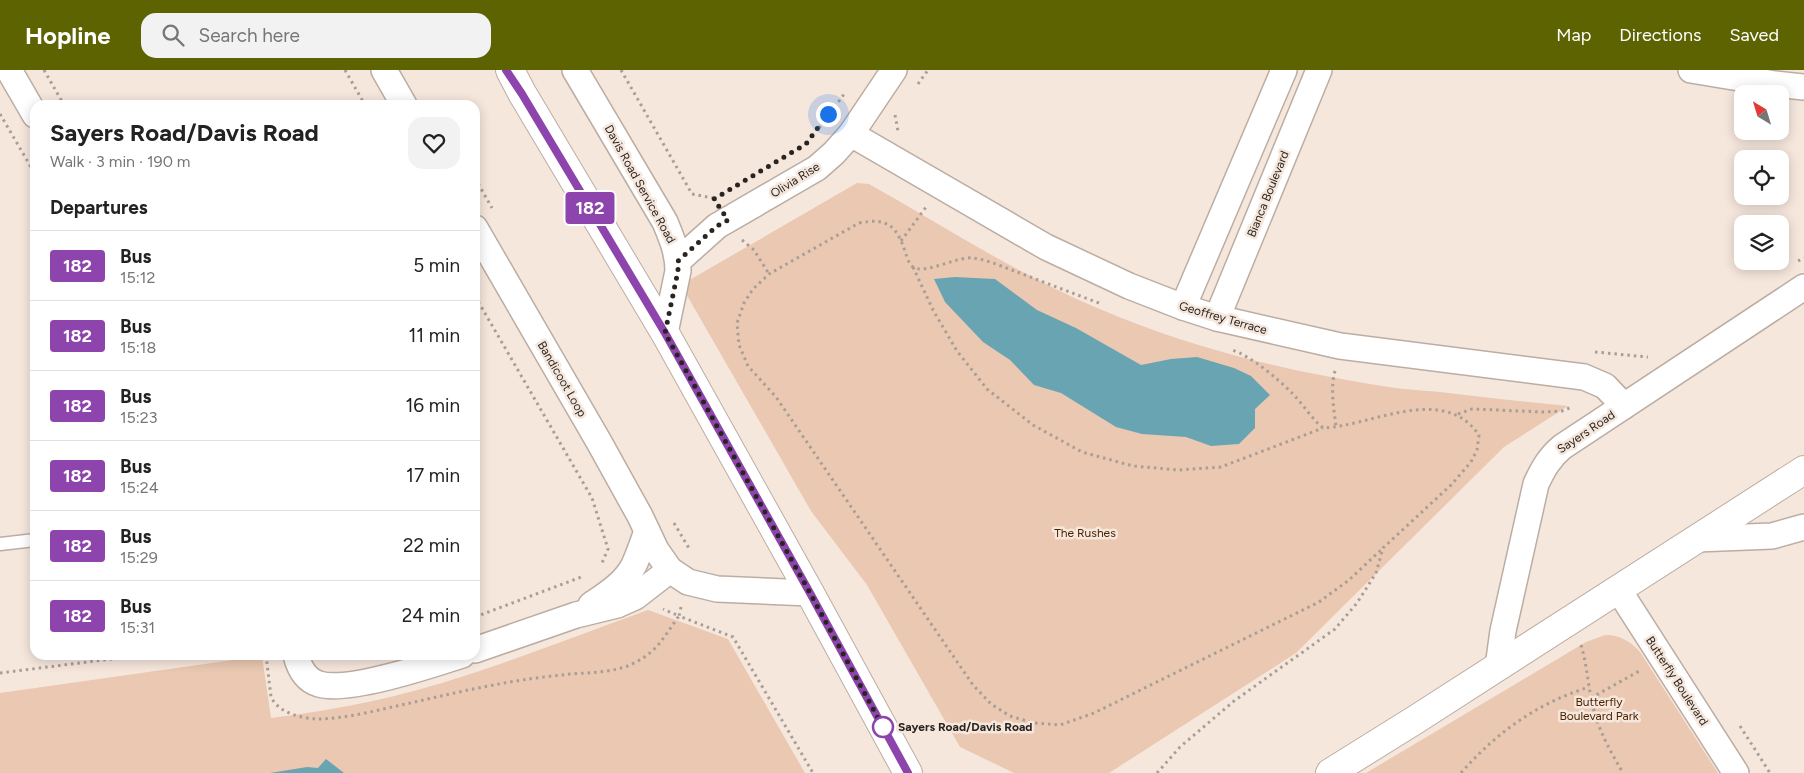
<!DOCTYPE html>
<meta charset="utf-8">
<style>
:root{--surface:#fff;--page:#f2f2f2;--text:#222;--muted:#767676;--line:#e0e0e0;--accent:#5c6300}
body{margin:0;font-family:Figtree,sans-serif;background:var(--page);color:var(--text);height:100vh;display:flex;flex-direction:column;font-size:19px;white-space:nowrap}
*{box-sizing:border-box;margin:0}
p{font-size:16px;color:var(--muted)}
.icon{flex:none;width:28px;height:28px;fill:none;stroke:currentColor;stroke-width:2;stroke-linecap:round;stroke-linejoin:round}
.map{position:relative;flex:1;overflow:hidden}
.sheet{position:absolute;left:30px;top:30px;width:450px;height:560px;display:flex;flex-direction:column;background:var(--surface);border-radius:15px;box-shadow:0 2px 12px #0003}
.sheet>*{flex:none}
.badge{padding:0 10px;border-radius:4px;font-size:18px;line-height:32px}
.needle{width:32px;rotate:322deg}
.controls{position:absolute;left:1734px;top:15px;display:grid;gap:10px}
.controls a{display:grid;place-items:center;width:55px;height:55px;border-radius:10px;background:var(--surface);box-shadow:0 2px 12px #0003;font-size:25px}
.you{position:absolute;width:25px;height:25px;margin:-12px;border:4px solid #fff;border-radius:50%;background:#1a73e8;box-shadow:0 0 0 8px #1a73e833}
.map>.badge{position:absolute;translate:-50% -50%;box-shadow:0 0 0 2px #fff}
h2{padding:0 20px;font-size:19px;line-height:45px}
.round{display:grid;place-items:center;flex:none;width:52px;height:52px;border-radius:15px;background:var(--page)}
.head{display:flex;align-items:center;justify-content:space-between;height:85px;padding:0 20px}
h1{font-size:24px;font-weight:700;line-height:38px}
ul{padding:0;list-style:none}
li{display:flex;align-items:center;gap:15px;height:70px;padding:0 20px;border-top:1px solid var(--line)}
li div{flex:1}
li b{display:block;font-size:19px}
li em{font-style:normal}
li .badge{min-width:55px;font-weight:700;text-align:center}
header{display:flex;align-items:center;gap:30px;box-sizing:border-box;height:70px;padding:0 25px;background:var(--accent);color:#fff}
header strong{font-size:24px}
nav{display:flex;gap:28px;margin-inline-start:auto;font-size:18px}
.search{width:350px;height:45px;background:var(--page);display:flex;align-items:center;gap:12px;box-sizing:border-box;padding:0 18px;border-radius:15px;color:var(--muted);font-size:19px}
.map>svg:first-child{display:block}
.green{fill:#eac8b1}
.water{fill:#69a4b2}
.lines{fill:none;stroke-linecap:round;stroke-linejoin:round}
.lane-casing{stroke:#bcada3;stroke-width:15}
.street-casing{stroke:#bcada3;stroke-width:28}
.secondary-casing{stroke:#bcada3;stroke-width:30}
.path{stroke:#a99e96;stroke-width:3;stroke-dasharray:2.5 4;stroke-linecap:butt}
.lane{stroke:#fff;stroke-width:12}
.street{stroke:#fff;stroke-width:25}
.secondary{stroke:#fff;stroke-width:28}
.line-casing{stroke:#fff;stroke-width:11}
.line{stroke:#8e44ad;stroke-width:8}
.walk{stroke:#292420;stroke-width:5;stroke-dasharray:0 9}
.stop-dot{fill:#fff;stroke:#8e44ad;stroke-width:2.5}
.labels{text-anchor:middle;stroke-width:5;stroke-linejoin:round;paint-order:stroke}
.street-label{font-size:12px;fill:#292420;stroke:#f6e7dd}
.park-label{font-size:12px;fill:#4a2300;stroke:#f6e7dd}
.stop-label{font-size:12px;font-weight:bold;fill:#292420;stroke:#f6e7dd;text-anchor:start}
</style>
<header>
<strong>Hopline</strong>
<div class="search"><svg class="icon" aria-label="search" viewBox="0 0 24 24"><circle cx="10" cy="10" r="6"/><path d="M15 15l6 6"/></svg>Search here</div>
<nav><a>Map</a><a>Directions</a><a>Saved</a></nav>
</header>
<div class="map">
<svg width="1804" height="703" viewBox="0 0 1804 703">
<rect width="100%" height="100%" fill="#f6e7dd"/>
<g class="green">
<path d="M 857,113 L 869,114 C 944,156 1017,204 1095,237 C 1185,276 1280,300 1376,315 C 1397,319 1418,320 1440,322 C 1482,327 1525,332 1568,336 L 1504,377 L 1296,583 L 1109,703 L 1014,703 L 960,677 L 867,515 L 811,441 L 681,215 Z"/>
<path d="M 648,540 L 728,569 L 805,703 L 0,703 L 0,623 L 262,586 L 271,648 C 336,640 401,627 464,606 C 526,586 587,562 648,540 Z"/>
<path d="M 1605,565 C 1620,565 1630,571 1640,582 L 1718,703 L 1366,703 L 1586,572 Z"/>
</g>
<g class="water">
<path d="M 955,207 L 995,209 L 1037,240 L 1076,258 L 1141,295 L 1171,289 L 1197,287 L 1234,298 L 1251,306 L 1270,325 L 1255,339 L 1255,358 L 1239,374 L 1211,376 L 1186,367 L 1142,364 L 1116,357 L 1061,323 L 1034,315 L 1010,290 L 983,272 L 945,232 L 934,209 Z"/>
<path d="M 326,689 L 344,703 L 270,703 L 307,697 L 318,698 Z"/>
</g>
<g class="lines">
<g class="lane-casing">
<path id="lane" d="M 0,474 L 35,470"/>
</g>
<g class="street-casing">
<g id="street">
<path d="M 9,0 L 35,45"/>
<path d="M 384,0 L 404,35"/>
<path d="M 575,0 L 665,152 C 672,169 678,183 678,201 L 665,263"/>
<path d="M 1691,0 L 1775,14 L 1804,17"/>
<path d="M 851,64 L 1046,177 L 1129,216 L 1183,237 L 1217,248 L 1340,276 L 1584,307 L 1605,316 L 1624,336"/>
<path d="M 475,158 L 599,372 L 640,446 L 656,480 L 670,500 L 688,512 L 717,519 L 810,523"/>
<path d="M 678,191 L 717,156 L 817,98 L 834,83 L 851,64 L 894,0"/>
<path d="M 1183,237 L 1284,0"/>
<path d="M 1217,248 L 1319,0"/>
<path d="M 1696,469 L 1772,466 L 1804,457"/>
<path d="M 1618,519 L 1736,703"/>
<path d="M 591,535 C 607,524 625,513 634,495 C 639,484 643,472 647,461"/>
<path d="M 475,580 L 576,545 L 617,535 L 635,527 L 670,500"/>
<path d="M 296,585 C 299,597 305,610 319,614 C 348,623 431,595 462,585"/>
<path d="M 1498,597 L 1503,561 L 1536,414 C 1543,399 1549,388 1562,377 L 1804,217"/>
</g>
</g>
<g class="secondary-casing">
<g id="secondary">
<path d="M 510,0 L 522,23 L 665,263 L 810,523 L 908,703"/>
<path d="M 1330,703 L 1415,650 L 1804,400"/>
</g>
</g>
<g class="path">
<path d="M 44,0 L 64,35"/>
<path d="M 345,0 L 365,35"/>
<path d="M 621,0 L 692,124 L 713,128"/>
<path d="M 918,14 L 928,0"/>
<path d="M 0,44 L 35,104"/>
<path d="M 895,45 L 898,61"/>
<path d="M 819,58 L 845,23"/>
<path d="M 475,108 L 492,138"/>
<path d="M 742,170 L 754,180 L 769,204"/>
<path d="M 901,171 L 926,137"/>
<path d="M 1798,191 L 1804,188"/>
<path d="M 913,197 L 933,240 L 957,281 L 987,319 L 1033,355 L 1082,382 L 1133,396 L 1179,400 L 1221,397 L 1323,358"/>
<path d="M 475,226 L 592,428 L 608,479 L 602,493"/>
<path d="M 1099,233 C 1072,223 1046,213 1020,203 C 1005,198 989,190 973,188 C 956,186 926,205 913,197 C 909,194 907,188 906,184 C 897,157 889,147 859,153 L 769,204 L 753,219 L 744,233 L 737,253 L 739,275 L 748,296 L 776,327 L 973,615 L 991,634 L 1010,646 L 1034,653 L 1060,655 L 1094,643 L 1319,532 L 1349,510 L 1383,478"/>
<path d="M 1595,282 L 1648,287"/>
<path d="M 1335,301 C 1330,319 1334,339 1336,357"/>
<path d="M 1458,344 L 1472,339 L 1544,342 L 1562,341 L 1572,337"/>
<path d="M 674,453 L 690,480"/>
<path d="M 681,537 L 679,546 L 733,567 L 813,703"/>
<path d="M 475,547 L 584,506"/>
<path d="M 1581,575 C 1588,598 1588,621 1595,644 C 1601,665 1612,684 1623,703"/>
<path d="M 266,585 L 271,627 C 279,643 300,648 317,649 C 346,649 377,640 406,634 C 458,622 509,610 562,605 C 585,602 615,604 636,592 C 658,581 665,565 679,546 L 663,539"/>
<path d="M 325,587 L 334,585"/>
<path d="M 0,603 L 143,585"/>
<path d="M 1591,628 L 1641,600"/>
<path d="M 1740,656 L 1770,703"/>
<path d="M 1157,703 L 1180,677 L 1234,631 L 1335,559 L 1357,533 L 1376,503 L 1383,478 L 1451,415 L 1471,392 L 1477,380 L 1479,365 C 1443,313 1372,356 1323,358 C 1311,348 1303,334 1292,323 C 1278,309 1251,286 1232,280"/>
<path d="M 1461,703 C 1497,662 1536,634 1589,617"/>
</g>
<use href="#lane" class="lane"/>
<use href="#street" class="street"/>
<use href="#secondary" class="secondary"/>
</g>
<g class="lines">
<g class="line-casing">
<path id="line" d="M 506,0 L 522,24 L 665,263 L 810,523 L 908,703"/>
</g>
<use href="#line" class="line"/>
<path class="walk" d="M 828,44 L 806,74 L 714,129 L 728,150 L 717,156 L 678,191 L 678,201 L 665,263 L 810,523 L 883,657"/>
</g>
<circle class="stop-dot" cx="883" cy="657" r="10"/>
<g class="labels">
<g class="street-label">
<text transform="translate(795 110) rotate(-32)" y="4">Olivia Rise</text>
<text transform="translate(640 114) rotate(61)" y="4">Davis Road Service Road</text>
<text transform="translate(1268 124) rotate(-68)" y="4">Bianca Boulevard</text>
<text transform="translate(1223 248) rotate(16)" y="4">Geoffrey Terrace</text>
<text transform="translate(562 309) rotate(60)" y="4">Bandicoot Loop</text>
<text transform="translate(1586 362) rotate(-34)" y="4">Sayers Road</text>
<text transform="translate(1677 611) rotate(57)" y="4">Butterfly Boulevard</text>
</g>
<g class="park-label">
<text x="1085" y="467">The Rushes</text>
<text x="1599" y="636">Butterfly<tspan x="1599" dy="14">Boulevard Park</tspan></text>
</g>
<g class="stop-label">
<text x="898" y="661">Sayers Road/Davis Road</text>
</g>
</g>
</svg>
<div class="controls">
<a><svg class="needle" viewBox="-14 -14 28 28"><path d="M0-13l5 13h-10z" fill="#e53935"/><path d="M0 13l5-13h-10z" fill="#767676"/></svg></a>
<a><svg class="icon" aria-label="locate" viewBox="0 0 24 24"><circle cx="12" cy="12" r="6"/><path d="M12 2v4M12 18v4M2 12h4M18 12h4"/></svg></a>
<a><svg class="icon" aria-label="layers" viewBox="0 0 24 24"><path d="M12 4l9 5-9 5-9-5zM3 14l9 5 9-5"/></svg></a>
</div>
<div class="you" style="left:828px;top:44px"></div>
<b class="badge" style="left:590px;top:138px;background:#8e44ad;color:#fff">182</b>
<section class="sheet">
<div class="head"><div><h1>Sayers Road/Davis Road</h1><p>Walk · 3 min · 190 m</p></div><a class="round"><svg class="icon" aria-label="heart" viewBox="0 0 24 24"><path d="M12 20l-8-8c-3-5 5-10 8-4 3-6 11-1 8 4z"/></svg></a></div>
<h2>Departures</h2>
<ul>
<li><span class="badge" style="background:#8e44ad;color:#fff">182</span><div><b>Bus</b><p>15:12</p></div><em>5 min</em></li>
<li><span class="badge" style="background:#8e44ad;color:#fff">182</span><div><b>Bus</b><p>15:18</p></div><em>11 min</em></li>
<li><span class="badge" style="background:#8e44ad;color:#fff">182</span><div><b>Bus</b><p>15:23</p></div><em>16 min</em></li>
<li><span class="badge" style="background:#8e44ad;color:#fff">182</span><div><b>Bus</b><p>15:24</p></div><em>17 min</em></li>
<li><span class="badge" style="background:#8e44ad;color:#fff">182</span><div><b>Bus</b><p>15:29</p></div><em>22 min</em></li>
<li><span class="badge" style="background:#8e44ad;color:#fff">182</span><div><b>Bus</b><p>15:31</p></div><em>24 min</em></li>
</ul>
</section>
</div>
